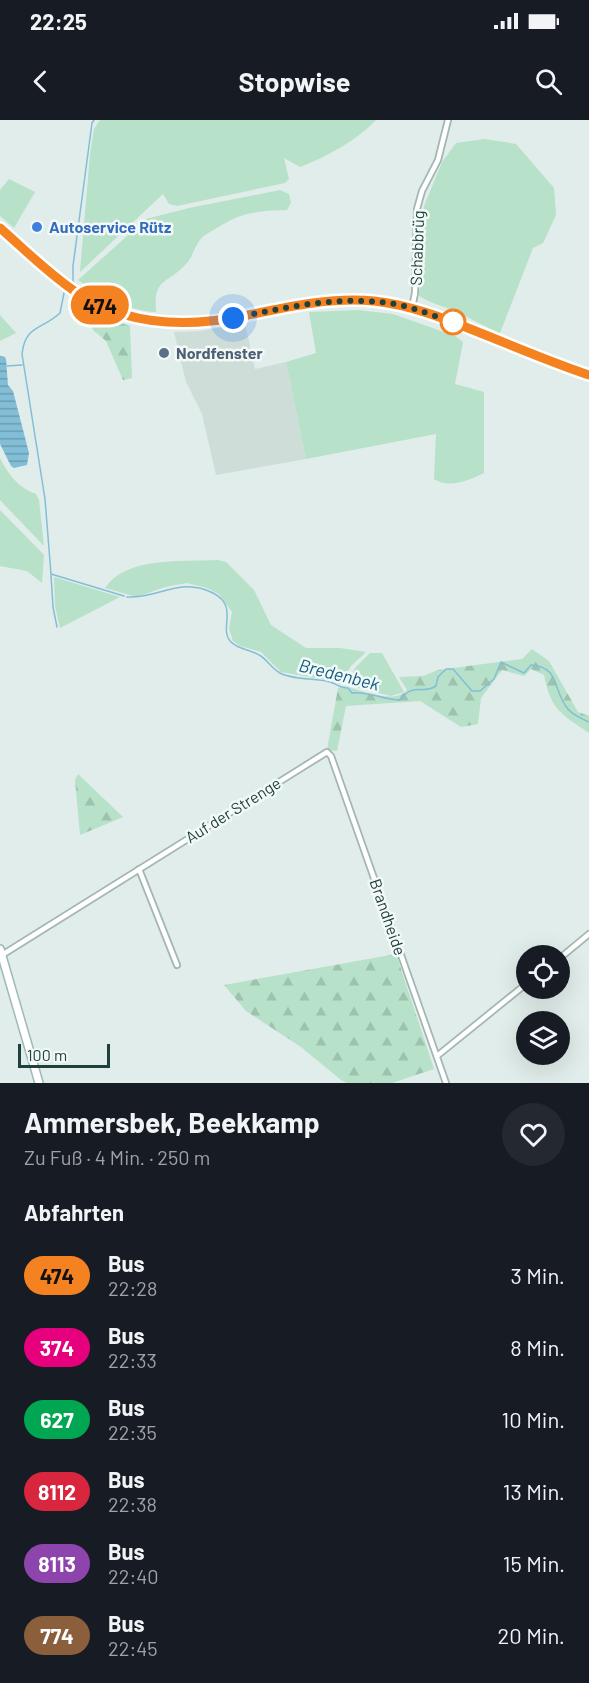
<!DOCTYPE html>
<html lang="de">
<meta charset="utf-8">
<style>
:root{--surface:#171b24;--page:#242831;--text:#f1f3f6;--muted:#9ea1a6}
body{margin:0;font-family:Barlow,sans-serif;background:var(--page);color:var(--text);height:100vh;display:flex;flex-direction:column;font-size:22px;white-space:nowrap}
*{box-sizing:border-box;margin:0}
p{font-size:20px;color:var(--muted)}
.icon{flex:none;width:33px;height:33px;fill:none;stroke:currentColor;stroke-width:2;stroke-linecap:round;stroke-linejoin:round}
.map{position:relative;height:963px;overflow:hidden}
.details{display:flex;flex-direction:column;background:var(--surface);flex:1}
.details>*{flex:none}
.badge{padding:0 12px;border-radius:20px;font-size:21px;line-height:39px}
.fabs{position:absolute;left:516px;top:825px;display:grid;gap:12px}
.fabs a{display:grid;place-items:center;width:54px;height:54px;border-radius:50%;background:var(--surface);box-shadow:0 6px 24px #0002;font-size:30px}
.scale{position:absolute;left:18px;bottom:15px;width:92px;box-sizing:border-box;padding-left:6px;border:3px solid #1f403c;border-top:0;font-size:16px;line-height:21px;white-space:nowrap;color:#1f403c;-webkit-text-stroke:4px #f2f9f7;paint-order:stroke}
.you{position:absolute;width:30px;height:30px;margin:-15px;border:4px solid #fff;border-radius:50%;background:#1a73e8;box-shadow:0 0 0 9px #1a73e833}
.map>.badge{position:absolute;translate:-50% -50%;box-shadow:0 0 0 3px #fff}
h2{padding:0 24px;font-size:22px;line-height:54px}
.round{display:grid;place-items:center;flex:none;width:63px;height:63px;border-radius:32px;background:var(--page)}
.headline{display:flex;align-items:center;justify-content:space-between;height:102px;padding:0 24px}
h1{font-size:28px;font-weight:700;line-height:45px}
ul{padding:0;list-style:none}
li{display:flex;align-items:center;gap:18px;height:72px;padding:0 24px}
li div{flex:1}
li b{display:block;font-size:22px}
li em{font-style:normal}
li .badge{min-width:66px;font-weight:700;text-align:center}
.status{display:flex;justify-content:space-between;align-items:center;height:42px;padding:0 30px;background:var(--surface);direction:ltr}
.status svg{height:16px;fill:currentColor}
header{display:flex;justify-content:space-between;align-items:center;height:78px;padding:0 24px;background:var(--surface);font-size:27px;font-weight:700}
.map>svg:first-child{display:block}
.built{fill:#cfddd9}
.green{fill:#b7e1c9}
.forest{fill:url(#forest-firs)}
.water{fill:url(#water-rules)}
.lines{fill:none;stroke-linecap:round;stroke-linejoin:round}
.stream{stroke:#83bed8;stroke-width:1.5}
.street-casing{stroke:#a3b6b2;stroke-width:8}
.secondary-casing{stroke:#9ebab4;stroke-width:10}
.primary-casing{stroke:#c0cac8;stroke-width:10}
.street{stroke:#fff;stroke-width:4.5}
.secondary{stroke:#fff;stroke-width:7}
.primary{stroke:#61a7a0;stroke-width:8}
.line-casing{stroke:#fff;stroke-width:14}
.line{stroke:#f58220;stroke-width:9}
.walk{stroke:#1f403c;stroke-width:6;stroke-dasharray:0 10.8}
.shop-dot{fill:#3f7fe0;stroke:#f2f9f7;stroke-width:2}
.stop-dot{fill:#fff;stroke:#f58220;stroke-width:3}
.service-dot{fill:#5c6f8a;stroke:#f2f9f7;stroke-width:2}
.labels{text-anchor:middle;stroke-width:5;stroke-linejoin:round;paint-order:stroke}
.shop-label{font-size:16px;font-weight:bold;fill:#366cbe;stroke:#f2f9f7;text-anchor:start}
.street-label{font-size:16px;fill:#1f403c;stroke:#f2f9f7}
.service-label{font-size:16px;font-weight:bold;fill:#4e5e75;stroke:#f2f9f7;text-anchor:start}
.water-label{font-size:18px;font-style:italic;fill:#135e82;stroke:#f2f9f7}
</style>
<div class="status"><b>22:25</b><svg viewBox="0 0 49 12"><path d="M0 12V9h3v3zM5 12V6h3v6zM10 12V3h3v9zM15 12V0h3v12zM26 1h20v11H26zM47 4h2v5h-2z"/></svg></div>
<header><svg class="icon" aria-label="back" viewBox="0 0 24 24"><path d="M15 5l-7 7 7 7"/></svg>Stopwise<svg class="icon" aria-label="search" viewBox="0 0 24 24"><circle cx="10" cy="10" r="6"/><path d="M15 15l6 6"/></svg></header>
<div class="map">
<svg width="589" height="963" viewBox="0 0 589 963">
<defs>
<pattern id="forest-firs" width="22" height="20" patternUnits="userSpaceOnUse" patternTransform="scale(1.5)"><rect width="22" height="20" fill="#b7e1c9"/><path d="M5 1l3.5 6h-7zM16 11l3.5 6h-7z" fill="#9dc2ae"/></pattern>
<pattern id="water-rules" width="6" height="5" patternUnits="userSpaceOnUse" patternTransform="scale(1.5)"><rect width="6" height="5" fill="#83bed8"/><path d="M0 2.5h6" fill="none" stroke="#6b9cb0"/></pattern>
</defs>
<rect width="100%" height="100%" fill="#e1edea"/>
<path class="built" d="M 245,203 L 255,249 L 286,242 L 306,339 L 216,355 L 202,294 L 186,262 L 174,212 L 200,211 Z"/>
<g class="green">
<path d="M 100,0 L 376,0 C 356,21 326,37 300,47 L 284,38 L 289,59 L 285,63 L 177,86 L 169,84 L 163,74 L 80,152 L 90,34 L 94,9 Z"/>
<path d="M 485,19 L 516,24 L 554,68 L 556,95 L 543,123 L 533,128 L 500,213 C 486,207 473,200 460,193 C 446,187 432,184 419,176 L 424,86 L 442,42 L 456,23 Z"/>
<path d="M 9,59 L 35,72 L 14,108 L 0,96 L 0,70 Z"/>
<path d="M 280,70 L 289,74 L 291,83 L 287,90 C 256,91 242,92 215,109 C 211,112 203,115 200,120 C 194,127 193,137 186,144 C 167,165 153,157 156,192 C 128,191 101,176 78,160 L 146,99 L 189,88 Z"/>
<path d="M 358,190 L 393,194 L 455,216 L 463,222 L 455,264 L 484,272 L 484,353 C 469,360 450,369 434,359 L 436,314 L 306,339 L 286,242 L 316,233 L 309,192 Z"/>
<path d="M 0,195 L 16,213 L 0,221 Z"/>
<path d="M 0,338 C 8,354 18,368 36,374 L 39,380 L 44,426 L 0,380 Z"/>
<path d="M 0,390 L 44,435 L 42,463 L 27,451 L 0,446 Z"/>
<path d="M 218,440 L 226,442 L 254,470 L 271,505 L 306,528 L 340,528 L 366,532 L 351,546 L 340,564 L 332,561 L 281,552 L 261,532 L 240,526 L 233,521 L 229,509 L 232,492 L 219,474 L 207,468 L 187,463 L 165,467 L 137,477 L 105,468 C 126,436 183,442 218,440 Z"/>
<path d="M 54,457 L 120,477 L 60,508 L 55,486 Z"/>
<path d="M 370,533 L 382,533 L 404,572 L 391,576 L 346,565 L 355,548 Z"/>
</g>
<g class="forest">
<path d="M 91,192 L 130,206 L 132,258 L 123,260 L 106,221 L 93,210 L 89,197 Z"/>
<path d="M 532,529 L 549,541 L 578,592 L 589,596 L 589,613 C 561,594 551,590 544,555 L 531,549 L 524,556 L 502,550 L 481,578 L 478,604 L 461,607 L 420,581 L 346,586 L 337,631 L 327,630 L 338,568 L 344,566 C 360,570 395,585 407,570 L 399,557 L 423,556 L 438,550 L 522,539 Z"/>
<path d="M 78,654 L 123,697 L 80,715 L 75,660 Z"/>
<path d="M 396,834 L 434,949 L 392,963 L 347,963 L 341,960 L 301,927 L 246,891 L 224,865 Z"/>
</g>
<path class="water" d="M 0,236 L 5,237 L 6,239 L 8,265 L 13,271 L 29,333 L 27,345 L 14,348 L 11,346 L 0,324 Z"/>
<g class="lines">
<g class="stream">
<path d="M 73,162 L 73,146 L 92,3 L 94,0"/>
<path d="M 64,173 L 60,193 C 42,210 25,205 22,234 L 45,379 L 51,454 L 124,476"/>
<path d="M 7,246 L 22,245"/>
<path d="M 51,455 L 53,487 L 57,507"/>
<path d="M 127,477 C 159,479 179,456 213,473 C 239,486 219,508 230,521 C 238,530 250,529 259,535 C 267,539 272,549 280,553 C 292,560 316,558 330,562 C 337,564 340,568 348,568 L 352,573 C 369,571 383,580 400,580 C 413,562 422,575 436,566 L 438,557 L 446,549 L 453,549 L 472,571 L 480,571 L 494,559 L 501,542 L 524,553 L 531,545 C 561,547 552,571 568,589 C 573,595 582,599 589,602"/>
</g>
<g class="street-casing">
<g id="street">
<path d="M 412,188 L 415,173 L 417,89 L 422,71 L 438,40 L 448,0"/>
<path d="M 139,749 L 177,845"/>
<path d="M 2,835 L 327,632 L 331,636 L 446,963"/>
<path d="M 560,838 L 589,814"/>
<path d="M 437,936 L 526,864"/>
</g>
</g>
<g class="secondary-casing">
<path id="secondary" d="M 0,829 L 39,963"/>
</g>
<g class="primary-casing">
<path id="primary" d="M 0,108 C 24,129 47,151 73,170 C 125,207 188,207 248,195 C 290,187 331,177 374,181 C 410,185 445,199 479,212 C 515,227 552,242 589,255"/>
</g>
<use href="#street" class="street"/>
<use href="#secondary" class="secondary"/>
<use href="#primary" class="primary"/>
</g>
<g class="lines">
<g class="line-casing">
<path id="line" d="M 0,108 C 24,129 47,152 73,170 C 124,206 185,208 244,196 C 287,187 330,177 374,181 C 412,185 448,200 483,214 C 518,228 553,243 589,255"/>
</g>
<use href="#line" class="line"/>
<path class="walk" d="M 233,198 C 289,187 343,174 400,185 C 418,189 436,197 453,202"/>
</g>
<circle class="shop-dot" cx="37" cy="107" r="6"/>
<circle class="stop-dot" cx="453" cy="202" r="12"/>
<circle class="service-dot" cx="164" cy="233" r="6"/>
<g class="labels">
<g class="shop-label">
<text x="49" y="113">Autoservice Rütz</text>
</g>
<g class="street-label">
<text transform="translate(417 128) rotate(-88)" y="6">Schabbrüg</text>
<text transform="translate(233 690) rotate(-32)" y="6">Auf der Strenge</text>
<text transform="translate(388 797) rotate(71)" y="6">Brandheide</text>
</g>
<g class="service-label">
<text x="176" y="239">Nordfenster</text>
</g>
<g class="water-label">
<text transform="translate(339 555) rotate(14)" y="6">Bredenbek</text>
</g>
</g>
</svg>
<div class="fabs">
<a><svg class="icon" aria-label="locate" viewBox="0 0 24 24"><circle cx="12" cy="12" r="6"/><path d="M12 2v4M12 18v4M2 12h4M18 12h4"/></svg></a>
<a><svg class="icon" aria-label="layers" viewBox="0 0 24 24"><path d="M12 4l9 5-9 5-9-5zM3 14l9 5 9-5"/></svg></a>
</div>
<div class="scale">100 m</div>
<div class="you" style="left:233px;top:198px"></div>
<b class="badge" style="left:100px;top:185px;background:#f58220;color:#111">474</b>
</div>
<section class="details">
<div class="headline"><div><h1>Ammersbek, Beekkamp</h1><p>Zu Fuß · 4 Min. · 250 m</p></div><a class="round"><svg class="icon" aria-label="heart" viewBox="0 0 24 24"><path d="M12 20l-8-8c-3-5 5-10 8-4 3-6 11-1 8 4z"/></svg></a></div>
<h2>Abfahrten</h2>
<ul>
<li><span class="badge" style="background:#f58220;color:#111">474</span><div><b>Bus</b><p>22:28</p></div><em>3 Min.</em></li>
<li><span class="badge" style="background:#e6007e;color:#fff">374</span><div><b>Bus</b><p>22:33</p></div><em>8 Min.</em></li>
<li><span class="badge" style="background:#00a651;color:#fff">627</span><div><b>Bus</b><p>22:35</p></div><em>10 Min.</em></li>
<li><span class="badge" style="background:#d7263d;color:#fff">8112</span><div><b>Bus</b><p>22:38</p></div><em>13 Min.</em></li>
<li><span class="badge" style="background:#8e44ad;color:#fff">8113</span><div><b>Bus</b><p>22:40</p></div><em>15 Min.</em></li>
<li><span class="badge" style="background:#8b5e3c;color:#fff">774</span><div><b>Bus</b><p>22:45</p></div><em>20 Min.</em></li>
</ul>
</section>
